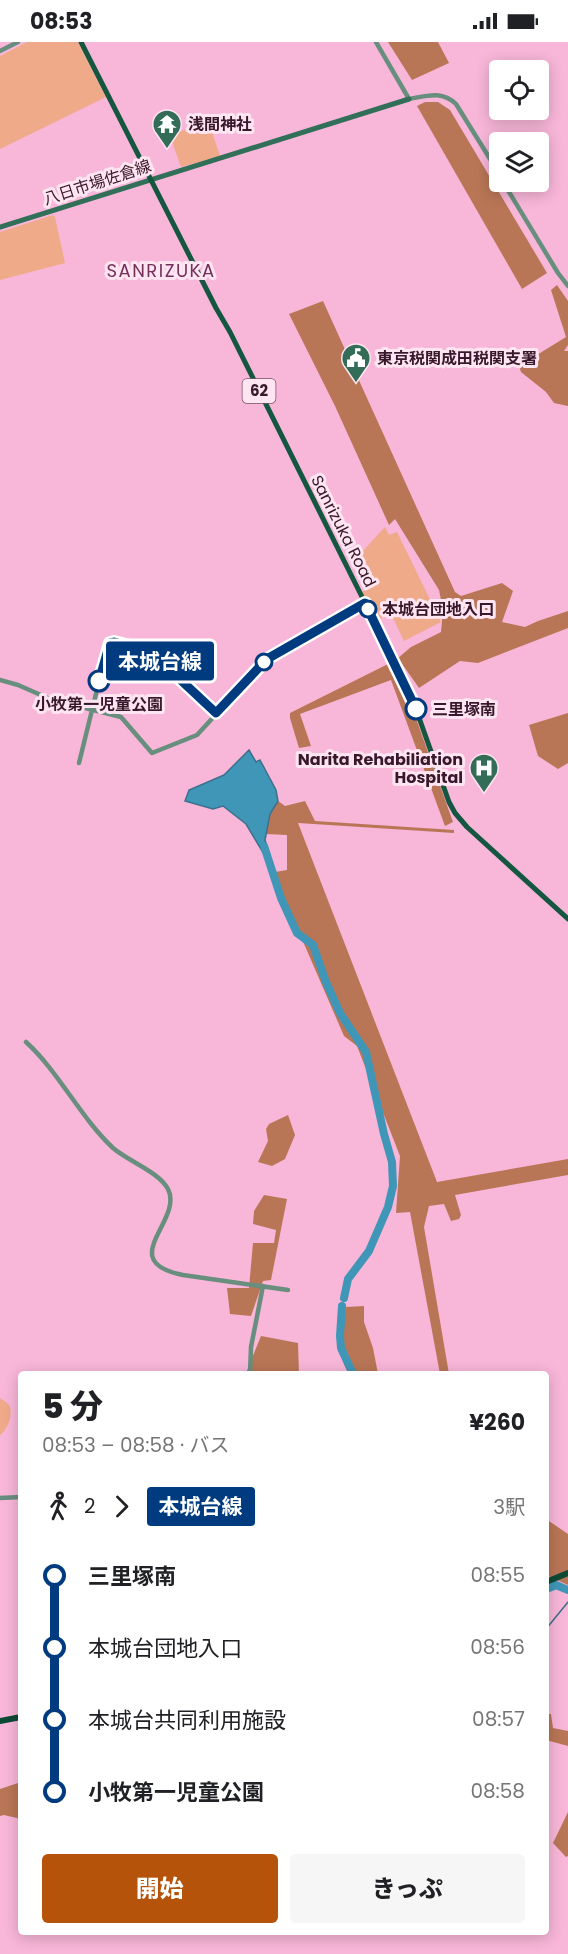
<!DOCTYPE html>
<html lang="ja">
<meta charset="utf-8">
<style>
:root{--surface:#fff;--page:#f6f6f6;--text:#202124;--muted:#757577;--accent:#b45309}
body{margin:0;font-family:Poppins,"Noto Sans JP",sans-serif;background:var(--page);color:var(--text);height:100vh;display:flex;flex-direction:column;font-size:22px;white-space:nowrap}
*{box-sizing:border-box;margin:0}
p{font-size:20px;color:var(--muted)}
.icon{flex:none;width:33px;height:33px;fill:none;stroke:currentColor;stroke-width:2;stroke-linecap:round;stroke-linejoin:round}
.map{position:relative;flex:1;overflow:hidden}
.sheet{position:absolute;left:18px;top:1329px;width:531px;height:564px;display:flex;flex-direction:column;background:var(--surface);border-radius:6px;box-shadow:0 3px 15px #0003}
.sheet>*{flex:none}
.badge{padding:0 12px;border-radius:4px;font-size:21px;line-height:39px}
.buttons{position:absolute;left:489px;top:18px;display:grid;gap:12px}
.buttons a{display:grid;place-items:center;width:60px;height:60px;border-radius:6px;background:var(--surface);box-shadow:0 3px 15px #0003;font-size:30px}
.map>.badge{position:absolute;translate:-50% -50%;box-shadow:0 0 0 3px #fff}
.legs{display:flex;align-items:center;gap:9px;height:66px;padding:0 24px;font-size:20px}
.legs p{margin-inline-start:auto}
.head{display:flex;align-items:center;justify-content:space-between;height:102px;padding:0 24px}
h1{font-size:33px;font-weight:800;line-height:45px}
.cta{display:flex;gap:12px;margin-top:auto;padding:12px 24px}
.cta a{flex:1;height:69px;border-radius:6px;background:var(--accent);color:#fff;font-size:24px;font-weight:800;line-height:69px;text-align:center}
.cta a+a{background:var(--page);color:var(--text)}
ul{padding:0 24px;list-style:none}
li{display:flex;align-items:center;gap:21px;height:72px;font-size:22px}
li i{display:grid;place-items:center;width:9px;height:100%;margin:0 8px;background:currentColor}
li i::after{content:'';width:15px;height:15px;margin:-8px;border:4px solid;border-radius:50%;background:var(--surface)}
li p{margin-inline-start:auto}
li:first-child i{background:linear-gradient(#0000 50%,currentColor 0)}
li:last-child i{background:linear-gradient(currentColor 50%,#0000 0)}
.status{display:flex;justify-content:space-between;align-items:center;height:42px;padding:0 30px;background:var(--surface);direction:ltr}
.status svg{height:16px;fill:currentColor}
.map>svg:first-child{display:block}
.green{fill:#eeaa89}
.forest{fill:#b97656}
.water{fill:#3f96b7;stroke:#3d708d;stroke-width:1.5}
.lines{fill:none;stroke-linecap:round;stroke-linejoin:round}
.stream{stroke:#3d708d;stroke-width:1.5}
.river{stroke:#3f96b7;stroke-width:8}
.tertiary{stroke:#688e7e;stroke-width:4.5}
.secondary{stroke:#326f58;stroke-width:5}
.primary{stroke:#145640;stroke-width:5}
.trunk{stroke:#0c4a36;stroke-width:6}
.line-1-casing{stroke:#fff;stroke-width:14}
.line-1{stroke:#003b80;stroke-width:9}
.stop-1-dot{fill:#fff;stroke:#003b80;stroke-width:3}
.labels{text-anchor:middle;stroke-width:6;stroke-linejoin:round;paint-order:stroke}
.shield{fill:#ffe5f2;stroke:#745667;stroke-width:1.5}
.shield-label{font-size:15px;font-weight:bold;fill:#38192b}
.poi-label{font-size:16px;font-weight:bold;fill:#38192b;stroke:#ffe5f2;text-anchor:start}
.street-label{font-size:16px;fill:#38192b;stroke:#ffe5f2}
.stop-label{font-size:16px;font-weight:bold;fill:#38192b;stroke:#ffe5f2;text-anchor:start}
.neighbourhood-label{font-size:18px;letter-spacing:1.5px;fill:#753059;stroke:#ffe5f2}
</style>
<div class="status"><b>08:53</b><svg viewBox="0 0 49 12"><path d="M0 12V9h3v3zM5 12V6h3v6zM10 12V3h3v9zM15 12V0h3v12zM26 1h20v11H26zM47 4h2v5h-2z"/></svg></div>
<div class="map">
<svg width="568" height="1912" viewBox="0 0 568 1912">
<rect width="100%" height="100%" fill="#f8b6d8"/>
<g class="green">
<path d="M 27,0 L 78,0 L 106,55 L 0,107 L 0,14 Z"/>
<path d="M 208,78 L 220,114 L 181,125 L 170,94 Z"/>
<path d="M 53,173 L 55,175 L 65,221 L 0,238 L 0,190 Z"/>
<path d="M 385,485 L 389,493 L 397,490 L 441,580 L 404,599 L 391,572 L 376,578 L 362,550 L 377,542 L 361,511 Z"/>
<path d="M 0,1356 C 3,1358 7,1361 9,1363 C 14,1372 7,1388 0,1393 Z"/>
</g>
<g class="forest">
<path d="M 388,0 L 438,0 L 449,21 L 412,38 Z"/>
<path d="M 425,60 L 438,60 L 450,68 L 547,231 L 522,247 L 417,64 Z"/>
<path d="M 557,243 L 568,259 L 568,303 L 564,309 L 568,309 L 568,364 L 554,361 L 546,350 L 521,330 L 519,324 L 566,295 L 551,248 Z"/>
<path d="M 323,259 L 455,550 L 461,554 L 502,541 L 513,549 L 502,580 L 525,585 L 538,579 L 568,569 L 568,586 L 478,621 L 460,619 L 419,646 L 398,616 L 411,605 L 441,590 L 443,568 L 439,548 L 395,477 L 389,483 L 335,364 L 289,272 Z"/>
<path d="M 390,621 L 413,668 L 453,780 L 445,784 L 391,638 L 300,672 L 311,704 L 299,706 L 290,676 L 290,671 Z"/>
<path d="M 568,671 L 568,721 L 558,727 L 538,714 L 529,683 Z"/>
<path d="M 278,759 L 285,764 L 305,759 L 315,779 L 454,788 L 454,791 L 298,781 L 437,1140 L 568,1117 L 568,1133 L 455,1153 L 461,1173 L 459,1177 L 451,1179 L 444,1162 L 429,1164 L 424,1185 L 449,1332 L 440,1332 L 410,1170 L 396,1171 L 400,1114 L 357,1004 L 344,994 L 285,858 L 275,830 L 287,828 L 287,793 L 266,792 L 270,772 Z"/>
<path d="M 288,1073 L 295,1093 L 285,1117 L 272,1124 L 258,1120 L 268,1099 L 266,1087 L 269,1082 Z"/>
<path d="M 264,1153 L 287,1157 L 271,1238 L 263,1239 L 251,1274 L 230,1272 L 227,1246 L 249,1246 L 253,1201 L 274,1201 L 276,1188 L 253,1182 L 254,1169 Z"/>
<path d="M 364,1264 L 364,1280 L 373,1306 L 378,1332 L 349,1332 C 335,1308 339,1290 346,1265 Z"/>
<path d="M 261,1294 L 298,1301 L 299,1332 L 237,1332 L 246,1331 Z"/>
<path d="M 546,1477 L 568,1492 L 568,1543 L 546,1533 Z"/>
<path d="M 546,1672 L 551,1672 L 553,1686 L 568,1689 L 568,1704 L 546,1698 Z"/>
<path d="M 21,1740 L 21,1777 L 4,1773 L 0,1774 L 0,1747 Z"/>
<path d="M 568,1770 L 568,1814 L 566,1815 L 553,1801 Z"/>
</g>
<path class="water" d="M 249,708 L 256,720 L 260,718 L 276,748 L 278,759 L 270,772 L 265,798 L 270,813 L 265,814 L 246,782 L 223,764 L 213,767 L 185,759 L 189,748 L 224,733 Z"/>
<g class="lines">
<path class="stream" d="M 546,1587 L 568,1560"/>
<g class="river">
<path d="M 264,804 L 281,856 L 297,891 L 313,903 L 326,940 L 340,971 L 366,1010 L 384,1092 L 392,1120 L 393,1144 L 388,1165 L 369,1209 L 348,1237 L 344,1256"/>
<path d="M 342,1264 L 340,1294 L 341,1306 L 353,1332"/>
<path d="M 546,1543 L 549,1546 L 556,1543 L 568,1548"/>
</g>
<g class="tertiary">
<path d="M 376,0 L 409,57 C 426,54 442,48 456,62 L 500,133"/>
<path d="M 0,9 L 18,0"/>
<path d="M 503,140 L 558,231 L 568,244"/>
<path d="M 0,638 L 18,643 L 50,657 L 121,675 L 152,711 L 197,693 L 267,617 L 365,561"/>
<path d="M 79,721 L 108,603 L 111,600 L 145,608 L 151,611 L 216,671"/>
<path d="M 26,1000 C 59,1030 80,1075 113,1106 C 128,1119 159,1130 168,1147 C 184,1179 114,1219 183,1233 L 288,1248"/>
<path d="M 250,1332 L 251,1305 L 263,1244"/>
<path d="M 0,1456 L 21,1455"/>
</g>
<path class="secondary" d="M 0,185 L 409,57"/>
<path class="primary" d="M 81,0 L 216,266 L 230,290 L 387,605 L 417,670 L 449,760 L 455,771 L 467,785 L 568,877"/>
<g class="trunk">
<path d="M 546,1540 L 568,1531"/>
<path d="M 0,1679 L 21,1675"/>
</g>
</g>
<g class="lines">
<g class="line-1-casing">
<path id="line-1" d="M 99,639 L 110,601 L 114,600 L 145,608 L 154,613 L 216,671 L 267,617 L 365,561 L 416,667"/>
</g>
<use href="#line-1" class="line-1"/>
</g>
<defs>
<g id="temple-pin" transform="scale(1.5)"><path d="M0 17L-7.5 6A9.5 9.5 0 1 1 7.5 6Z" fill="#336d57" stroke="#ffe5f2"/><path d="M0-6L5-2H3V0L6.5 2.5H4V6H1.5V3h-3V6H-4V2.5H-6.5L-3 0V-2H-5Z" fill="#fff"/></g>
<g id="civic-pin" transform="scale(1.5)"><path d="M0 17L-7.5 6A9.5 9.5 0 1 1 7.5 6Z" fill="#336d57" stroke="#ffe5f2"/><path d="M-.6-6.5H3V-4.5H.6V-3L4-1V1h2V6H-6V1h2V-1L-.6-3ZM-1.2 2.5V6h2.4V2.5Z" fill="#fff"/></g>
<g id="hospital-pin" transform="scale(1.5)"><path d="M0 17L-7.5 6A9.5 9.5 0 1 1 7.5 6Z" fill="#336d57" stroke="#ffe5f2"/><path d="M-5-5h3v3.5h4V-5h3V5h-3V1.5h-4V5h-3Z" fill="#fff"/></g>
</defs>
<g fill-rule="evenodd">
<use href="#temple-pin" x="167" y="82"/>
<use href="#civic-pin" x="356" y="316"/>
<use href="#hospital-pin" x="484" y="726"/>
</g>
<g class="stop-1-dot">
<circle cx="368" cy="567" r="8"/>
<circle cx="264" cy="620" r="8"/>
<circle cx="99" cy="639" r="10"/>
<circle cx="416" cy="667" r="10"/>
</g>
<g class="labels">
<rect class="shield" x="242.5" y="337" width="33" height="24" rx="4.5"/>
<g class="shield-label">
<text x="259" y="354">62</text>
</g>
<g class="poi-label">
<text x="188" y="88">浅間神社</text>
<text x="377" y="322">東京税関成田税関支署</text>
<text x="463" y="723" text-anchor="end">Narita Rehabiliation<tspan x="463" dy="18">Hospital</tspan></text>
</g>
<g class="street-label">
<text transform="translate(97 140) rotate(-18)" y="6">八日市場佐倉線</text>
<text transform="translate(344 489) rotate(63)" y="6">Sanrizuka Road</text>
</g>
<g class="stop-label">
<text x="382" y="573">本城台団地入口</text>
<text x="99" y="668" text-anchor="middle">小牧第一児童公園</text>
<text x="432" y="673">三里塚南</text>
</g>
<g class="neighbourhood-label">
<text x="161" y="235">SANRIZUKA</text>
</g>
</g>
</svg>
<div class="buttons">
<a><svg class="icon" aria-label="locate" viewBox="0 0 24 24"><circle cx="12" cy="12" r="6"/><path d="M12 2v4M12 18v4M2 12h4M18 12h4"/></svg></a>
<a><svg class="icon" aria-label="layers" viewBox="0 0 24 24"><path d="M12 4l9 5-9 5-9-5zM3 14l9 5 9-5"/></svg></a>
</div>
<b class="badge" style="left:160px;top:619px;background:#003b80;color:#fff">本城台線</b>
<section class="sheet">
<div class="head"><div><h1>5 分</h1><p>08:53 – 08:58 · バス</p></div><b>¥260</b></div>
<div class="legs"><svg class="icon" aria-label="walk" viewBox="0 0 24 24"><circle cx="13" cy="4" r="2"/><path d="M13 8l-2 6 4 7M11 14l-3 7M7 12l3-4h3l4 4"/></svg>2<svg class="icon" aria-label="forward" viewBox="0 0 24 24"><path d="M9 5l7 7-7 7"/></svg><b class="badge" style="background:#003b80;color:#fff">本城台線</b><p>3駅</p></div>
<ul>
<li><i style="color:#003b80"></i><b>三里塚南</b><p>08:55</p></li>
<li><i style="color:#003b80"></i><span>本城台団地入口</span><p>08:56</p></li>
<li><i style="color:#003b80"></i><span>本城台共同利用施設</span><p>08:57</p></li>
<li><i style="color:#003b80"></i><b>小牧第一児童公園</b><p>08:58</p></li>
</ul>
<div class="cta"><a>開始</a><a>きっぷ</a></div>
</section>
</div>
